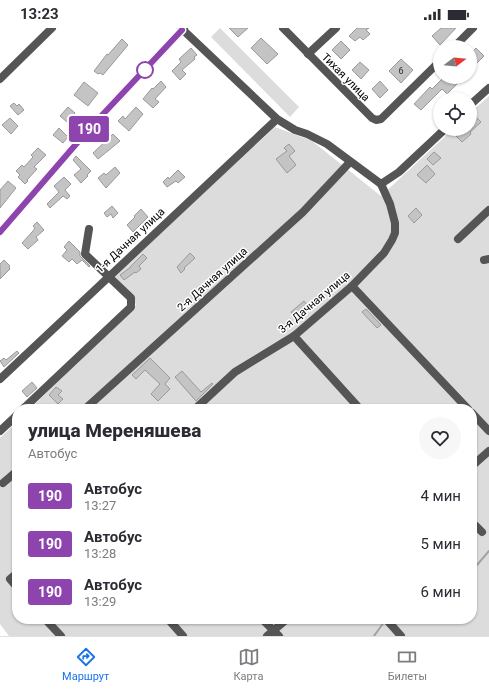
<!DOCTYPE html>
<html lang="ru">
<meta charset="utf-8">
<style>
:root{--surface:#fff;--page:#f7f7f7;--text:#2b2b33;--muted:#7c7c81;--line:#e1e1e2;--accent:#1a73e8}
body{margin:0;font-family:Roboto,sans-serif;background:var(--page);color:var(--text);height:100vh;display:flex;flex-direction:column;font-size:15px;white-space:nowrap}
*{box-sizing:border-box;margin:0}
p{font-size:13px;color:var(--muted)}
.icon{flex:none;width:22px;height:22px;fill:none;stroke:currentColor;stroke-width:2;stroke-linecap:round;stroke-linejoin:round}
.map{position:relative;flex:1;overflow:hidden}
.details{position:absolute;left:12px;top:376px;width:465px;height:220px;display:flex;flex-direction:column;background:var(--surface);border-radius:16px;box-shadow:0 1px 3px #0004}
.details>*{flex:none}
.badge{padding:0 8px;border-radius:3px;font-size:14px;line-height:26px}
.needle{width:26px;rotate:74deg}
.controls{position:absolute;left:433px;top:12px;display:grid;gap:8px}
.controls a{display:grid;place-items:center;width:44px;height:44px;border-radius:50%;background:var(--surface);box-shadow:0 1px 3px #0004;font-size:20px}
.map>.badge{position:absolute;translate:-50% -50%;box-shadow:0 0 0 2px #fff}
.round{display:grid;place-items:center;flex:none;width:42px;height:42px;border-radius:21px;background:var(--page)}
.headline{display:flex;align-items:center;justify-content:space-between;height:68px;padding:0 16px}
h1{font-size:19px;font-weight:800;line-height:30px}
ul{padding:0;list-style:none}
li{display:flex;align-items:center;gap:12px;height:48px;padding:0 16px}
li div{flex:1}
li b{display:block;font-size:15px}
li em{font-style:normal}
li .badge{min-width:44px;font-weight:700;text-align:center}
.status{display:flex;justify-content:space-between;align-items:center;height:28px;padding:0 20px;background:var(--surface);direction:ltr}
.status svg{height:11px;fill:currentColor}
.menu{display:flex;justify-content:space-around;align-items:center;height:56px;border-top:1px solid var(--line);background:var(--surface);font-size:11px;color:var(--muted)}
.menu a{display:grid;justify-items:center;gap:2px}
.menu .active{color:var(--accent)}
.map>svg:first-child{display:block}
.green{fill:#dcdcdc}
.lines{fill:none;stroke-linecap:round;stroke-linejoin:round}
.stream{stroke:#a3a3a3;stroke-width:2}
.building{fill:#c4c4c4;stroke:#999}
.minor{stroke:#555;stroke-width:8}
.line-casing{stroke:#fff;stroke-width:9}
.line{stroke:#8e44ad;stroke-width:6}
.stop-dot{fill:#fff;stroke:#8e44ad;stroke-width:2}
.labels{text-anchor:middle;stroke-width:3;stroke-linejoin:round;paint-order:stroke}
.number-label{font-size:9px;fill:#313131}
.street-label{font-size:11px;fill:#000;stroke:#fff}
</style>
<div class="status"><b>13:23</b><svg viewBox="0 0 49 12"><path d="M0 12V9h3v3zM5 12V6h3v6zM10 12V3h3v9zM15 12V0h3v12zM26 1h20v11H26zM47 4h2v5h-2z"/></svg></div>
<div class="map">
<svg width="489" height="608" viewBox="0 0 489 608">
<rect width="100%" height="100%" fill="#fff"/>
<g class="green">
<path d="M 220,0 L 299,79 L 290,89 L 211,9 Z"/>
<path d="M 489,68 L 489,608 L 9,608 L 0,596 L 0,410 L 17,394 L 17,591 L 472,591 L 472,381 L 30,381 L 136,277 L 132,268 L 114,248 L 275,99 L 312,113 L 381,168 L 453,101 L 470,101 L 470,85 Z"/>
</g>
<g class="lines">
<g class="stream">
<path d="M 472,539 L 477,537 L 489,523"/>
<path d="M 374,608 L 384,594"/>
</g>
</g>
<g class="building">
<path d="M 229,0 L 248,0 L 238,9 Z"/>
<path d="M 357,0 L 369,0 L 366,2 L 370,6 L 363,12 L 360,9 L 355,13 L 349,8 Z"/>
<path d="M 441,0 L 456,0 L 440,17 L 432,8 Z"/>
<path d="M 261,10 L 278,26 L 267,36 L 251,20 Z"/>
<path d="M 122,11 L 128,17 L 103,47 L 100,45 L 98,46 L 94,43 L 107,26 L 108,27 Z"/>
<path d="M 341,13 L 350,22 L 341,31 L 332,22 Z"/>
<path d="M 191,20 L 197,27 L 194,29 L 195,31 L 182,42 L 186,46 L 180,52 L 172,43 L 181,34 L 179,31 Z"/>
<path d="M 476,20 L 484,28 L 474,38 L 470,34 L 470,26 Z"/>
<path d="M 401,31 L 413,42 L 401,55 L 389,43 Z"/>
<path d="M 360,34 L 369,42 L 361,51 L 352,42 Z"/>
<path d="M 444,49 L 464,49 L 447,66 L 442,61 L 421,82 L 414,76 L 430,59 L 432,61 Z"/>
<path d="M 161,53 L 166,59 L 155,71 L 159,74 L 153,80 L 143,71 L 152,60 L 153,61 Z"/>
<path d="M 380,53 L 388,62 L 380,70 L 372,61 Z"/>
<path d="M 84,54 L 98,65 L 88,78 L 74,67 Z"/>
<path d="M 14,75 L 17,78 L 19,76 L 24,82 L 18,87 L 10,78 Z"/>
<path d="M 68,79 L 75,85 L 67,94 L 60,88 Z"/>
<path d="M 136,79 L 143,86 L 129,103 L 118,93 L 123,88 L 125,91 Z"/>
<path d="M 476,89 L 481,94 L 470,104 L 471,106 L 462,114 L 456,108 L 464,101 L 470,101 L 470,94 Z"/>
<path d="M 10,90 L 18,98 L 11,106 L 2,97 Z"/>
<path d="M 59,100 L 68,109 L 63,115 L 53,107 Z"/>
<path d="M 113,106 L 120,113 L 98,131 L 93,125 Z"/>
<path d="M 289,116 L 295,123 L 289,128 L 296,137 L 287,145 L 276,131 L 287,123 L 284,120 Z"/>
<path d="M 38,120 L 46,127 L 34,139 L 37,141 L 27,152 L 28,153 L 25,156 L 18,149 L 20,147 L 16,143 L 22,137 L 24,139 L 33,129 L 31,127 Z"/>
<path d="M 434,124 L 441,130 L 433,137 L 427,131 Z"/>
<path d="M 76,128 L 91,143 L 87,147 L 88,148 L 81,155 L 74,147 L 81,141 L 73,132 Z"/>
<path d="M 427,137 L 435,146 L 426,155 L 417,147 Z"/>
<path d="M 115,139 L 120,145 L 106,160 L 98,150 L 104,145 L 106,147 Z"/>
<path d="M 178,142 L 185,149 L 178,155 L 176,153 L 167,159 L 163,154 L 168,149 L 169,151 Z"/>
<path d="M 64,149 L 71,156 L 65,162 L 70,168 L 67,171 L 63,168 L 50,180 L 47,176 L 59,164 L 54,158 Z"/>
<path d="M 8,153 L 16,160 L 0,180 L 0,162 Z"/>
<path d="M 112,178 L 118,185 L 113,190 L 111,186 L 107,189 L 104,185 Z"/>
<path d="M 416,180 L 422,187 L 414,195 L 408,188 Z"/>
<path d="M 141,181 L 148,189 L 133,204 L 127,197 L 135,189 L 134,188 Z"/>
<path d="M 37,194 L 44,202 L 36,209 L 38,212 L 28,221 L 22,215 L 33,203 L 35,200 L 33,198 Z"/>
<path d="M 69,213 L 80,224 L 80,228 L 90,238 L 89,239 L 82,232 L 77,236 L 72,231 L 69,234 L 62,228 L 67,222 L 64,219 Z"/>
<path d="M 190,225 L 195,230 L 184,240 L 185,241 L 181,245 L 177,239 Z"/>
<path d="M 143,226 L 147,230 L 139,238 L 141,241 L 136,245 L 135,244 L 124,252 L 120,247 L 131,239 L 130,239 Z"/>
<path d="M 4,232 L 10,238 L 9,239 L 10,241 L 0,251 L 0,236 Z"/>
<path d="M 304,273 L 307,277 L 294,288 L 291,284 Z"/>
<path d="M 366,281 L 381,297 L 377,300 L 362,284 Z"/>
<path d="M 17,323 L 19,325 L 4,339 L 0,333 L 4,330 L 6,332 Z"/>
<path d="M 150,330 L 170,350 L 165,356 L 170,361 L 158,373 L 151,366 L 160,356 L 145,342 L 136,351 L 132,347 Z"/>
<path d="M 182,343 L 201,364 L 212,355 L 213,356 L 196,373 L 175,349 Z"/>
<path d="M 32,354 L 37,360 L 27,369 L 22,363 Z"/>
<path d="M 56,359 L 62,363 L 58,367 L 63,371 L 58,376 L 49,367 Z"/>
</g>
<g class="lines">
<g class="minor">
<path d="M 181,0 L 277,91 L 295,102 L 307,106 L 327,116 L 381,156 L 399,144 L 445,101"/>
<path d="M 283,0 L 372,90 L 376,92 L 381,91 L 440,33"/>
<path d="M 454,19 L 473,0"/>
<path d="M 308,26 L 336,0"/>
<path d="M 0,51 L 52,0"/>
<path d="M 470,77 L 489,60"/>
<path d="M 0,204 L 90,100 L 184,0"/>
<path d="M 458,211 L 489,182"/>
<path d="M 484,232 L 489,231"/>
<path d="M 352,258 L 468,381"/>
<path d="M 294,308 L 360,381"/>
<path d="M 0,351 L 277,91"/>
<path d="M 23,381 L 131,279 L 131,270 L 85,226 L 89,201"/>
<path d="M 85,381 L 303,184 L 350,134"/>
<path d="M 195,381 L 235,344 L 294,308 L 352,258 L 384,225 L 392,212 L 395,205 L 395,195 L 390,176 L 381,156"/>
<path d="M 472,385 L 489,403"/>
<path d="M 0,403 L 17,387"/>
<path d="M 472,438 L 489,423"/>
<path d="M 3,455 L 17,443"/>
<path d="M 472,494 L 482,504"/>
<path d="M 17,545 L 10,551 L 17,559"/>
<path d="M 45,591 L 61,608"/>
<path d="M 168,591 L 183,608"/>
<path d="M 262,591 L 279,608"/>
<path d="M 386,591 L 401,608"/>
<path d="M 267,608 L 287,591"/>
</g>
</g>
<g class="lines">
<g class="line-casing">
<path id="line" d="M 0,204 L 90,100 L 182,2"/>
</g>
<use href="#line" class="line"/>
</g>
<circle class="stop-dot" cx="145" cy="42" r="8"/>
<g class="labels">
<g class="number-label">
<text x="401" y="46">6</text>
</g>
<g class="street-label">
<text transform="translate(346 49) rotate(45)" y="4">Тихая улица</text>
<text transform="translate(130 212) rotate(-43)" y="4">1-я Дачная улица</text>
<text transform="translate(212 251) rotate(-42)" y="4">2-я Дачная улица</text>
<text transform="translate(314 274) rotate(-40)" y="4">3-я Дачная улица</text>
</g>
</g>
</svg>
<div class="controls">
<a><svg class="needle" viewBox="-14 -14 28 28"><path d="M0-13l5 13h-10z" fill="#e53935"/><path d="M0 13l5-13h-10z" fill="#7c7c81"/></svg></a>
<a><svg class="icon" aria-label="locate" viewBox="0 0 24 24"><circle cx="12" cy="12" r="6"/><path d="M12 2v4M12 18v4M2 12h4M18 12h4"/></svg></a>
</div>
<b class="badge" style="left:89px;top:101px;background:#8e44ad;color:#fff">190</b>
<section class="details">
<div class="headline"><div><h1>улица Мереняшева</h1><p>Автобус</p></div><a class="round"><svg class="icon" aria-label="heart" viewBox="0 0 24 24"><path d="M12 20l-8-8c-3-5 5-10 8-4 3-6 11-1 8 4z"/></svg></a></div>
<ul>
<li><span class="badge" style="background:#8e44ad;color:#fff">190</span><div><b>Автобус</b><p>13:27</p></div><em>4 мин</em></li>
<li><span class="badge" style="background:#8e44ad;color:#fff">190</span><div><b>Автобус</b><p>13:28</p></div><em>5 мин</em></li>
<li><span class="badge" style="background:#8e44ad;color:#fff">190</span><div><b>Автобус</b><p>13:29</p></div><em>6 мин</em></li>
</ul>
</section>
</div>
<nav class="menu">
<a class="active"><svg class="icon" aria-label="directions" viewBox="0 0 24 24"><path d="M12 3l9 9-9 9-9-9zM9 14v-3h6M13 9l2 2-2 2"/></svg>Маршрут</a>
<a><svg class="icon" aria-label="map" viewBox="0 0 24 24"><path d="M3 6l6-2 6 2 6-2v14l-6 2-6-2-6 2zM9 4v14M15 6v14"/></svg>Карта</a>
<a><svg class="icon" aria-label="tickets" viewBox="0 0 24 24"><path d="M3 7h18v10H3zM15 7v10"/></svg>Билеты</a>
</nav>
